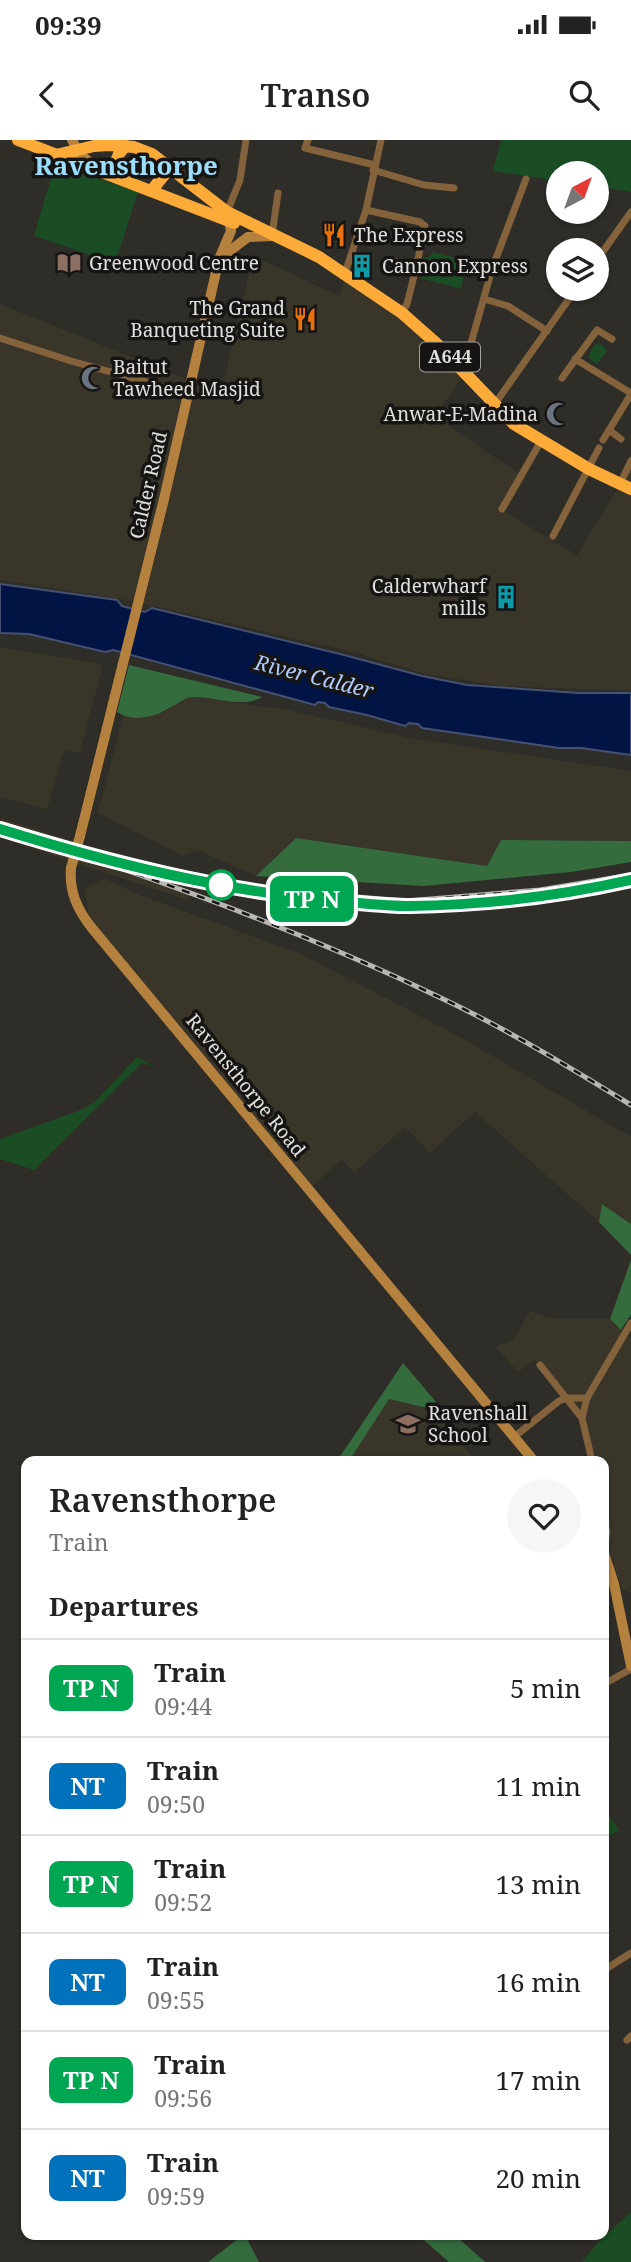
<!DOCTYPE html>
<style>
:root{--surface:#fff;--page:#f6f6f6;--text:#222;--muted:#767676;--line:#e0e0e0}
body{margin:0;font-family:"Noto Serif",serif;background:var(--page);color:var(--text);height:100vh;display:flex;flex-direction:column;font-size:26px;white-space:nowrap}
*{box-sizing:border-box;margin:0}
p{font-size:23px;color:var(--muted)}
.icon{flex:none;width:38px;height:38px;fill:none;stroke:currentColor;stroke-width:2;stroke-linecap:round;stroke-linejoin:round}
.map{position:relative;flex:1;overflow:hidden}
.drawer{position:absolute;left:21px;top:1316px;width:588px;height:784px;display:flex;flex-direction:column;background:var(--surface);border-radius:14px;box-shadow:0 2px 5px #0004}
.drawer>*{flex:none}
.badge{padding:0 14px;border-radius:10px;font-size:24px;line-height:46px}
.needle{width:46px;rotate:41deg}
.controls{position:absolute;left:546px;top:21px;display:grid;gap:14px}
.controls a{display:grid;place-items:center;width:63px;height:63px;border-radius:50%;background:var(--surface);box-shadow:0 2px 5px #0004;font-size:35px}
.map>.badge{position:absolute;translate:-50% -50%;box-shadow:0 0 0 4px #fff}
h2{padding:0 28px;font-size:26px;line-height:63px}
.round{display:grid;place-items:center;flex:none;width:74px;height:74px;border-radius:37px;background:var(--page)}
.summary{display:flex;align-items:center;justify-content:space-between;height:119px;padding:0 28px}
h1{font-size:33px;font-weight:600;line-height:52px}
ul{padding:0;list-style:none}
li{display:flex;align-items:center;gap:21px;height:98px;padding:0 28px;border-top:2px solid var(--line)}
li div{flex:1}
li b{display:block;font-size:26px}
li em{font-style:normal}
li .badge{min-width:77px;font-weight:700;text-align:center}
.status{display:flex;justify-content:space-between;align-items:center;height:49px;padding:0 35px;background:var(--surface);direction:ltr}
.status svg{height:19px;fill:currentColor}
header{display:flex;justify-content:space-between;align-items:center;height:91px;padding:0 28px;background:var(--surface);font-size:32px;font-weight:600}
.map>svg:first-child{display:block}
.built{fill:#3a3529}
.green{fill:#1a4d24}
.forest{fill:#356c3e}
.water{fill:#011444;stroke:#445172;stroke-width:2}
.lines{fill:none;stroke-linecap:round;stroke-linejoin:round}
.street{stroke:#84633c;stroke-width:7}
.secondary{stroke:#b5813e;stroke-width:10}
.highway{stroke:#fcab39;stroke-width:12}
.rail-casing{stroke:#b7b6b2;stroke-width:5}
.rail{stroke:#161513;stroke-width:2.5;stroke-dasharray:8;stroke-linecap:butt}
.secondary-bridge{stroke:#b5813e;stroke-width:10}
.line-casing{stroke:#fff;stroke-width:16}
.line{stroke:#00a651;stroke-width:10}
.stop-dot{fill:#fff;stroke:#00a651;stroke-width:3.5}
.labels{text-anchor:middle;stroke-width:7;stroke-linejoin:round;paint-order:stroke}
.shield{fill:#161513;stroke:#a4a3a0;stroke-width:2}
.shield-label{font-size:18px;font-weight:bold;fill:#e1e0dc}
.poi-label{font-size:19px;fill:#e1e0dc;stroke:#161513;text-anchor:start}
.street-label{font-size:19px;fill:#e1e0dc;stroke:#161513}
.water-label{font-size:21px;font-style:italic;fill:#afcafa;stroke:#161513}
.district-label{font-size:26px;font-weight:bold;fill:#9addfc;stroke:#161513}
</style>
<div class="status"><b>09:39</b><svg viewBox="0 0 49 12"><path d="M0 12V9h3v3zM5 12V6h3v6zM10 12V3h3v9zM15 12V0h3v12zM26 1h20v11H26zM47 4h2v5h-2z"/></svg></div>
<header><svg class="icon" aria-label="back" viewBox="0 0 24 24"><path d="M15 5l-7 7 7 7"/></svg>Transo<svg class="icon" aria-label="search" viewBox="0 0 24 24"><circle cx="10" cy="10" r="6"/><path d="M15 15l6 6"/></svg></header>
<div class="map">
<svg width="631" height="2122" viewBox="0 0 631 2122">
<rect width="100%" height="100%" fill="#2f2d27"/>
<g class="built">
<path d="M 253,116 L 339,156 L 346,136 L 416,187 L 464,235 L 435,276 L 497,319 L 526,337 L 505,372 L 577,415 L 620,344 L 631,321 L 631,551 L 503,546 L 425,534 L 356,513 L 123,459 L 0,440 L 0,164 L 221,253 Z"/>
<path d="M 0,507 L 103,524 L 80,613 L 64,610 L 47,669 L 0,657 Z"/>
<path d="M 189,556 L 288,570 L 410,598 L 631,631 L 631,701 L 501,700 L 487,726 L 296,698 L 256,736 L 197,710 L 183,716 L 98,673 L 123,575 L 146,578 L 166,571 Z"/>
<path d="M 0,678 L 121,716 L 191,733 L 192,743 L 133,731 L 190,752 L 188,760 L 0,698 Z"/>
<path d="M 106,739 L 135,753 L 303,815 L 455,894 L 631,997 L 631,1084 L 602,1064 L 599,1082 L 475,972 L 430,1013 L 405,987 L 354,1033 L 342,1019 L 309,1049 L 91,787 L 84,748 Z"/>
<path d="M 530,1171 L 553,1179 L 610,1179 L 631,1199 L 631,1453 L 622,1449 L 610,1414 L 604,1377 L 604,1321 L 592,1321 L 582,1278 L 535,1219 L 518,1232 L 496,1207 L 514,1199 Z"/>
<path d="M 389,1259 L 431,1269 L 476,1321 L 349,1321 Z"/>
</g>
<g class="green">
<path d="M 501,0 L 631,0 L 631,52 L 597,46 L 597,33 L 558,33 L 558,41 L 493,31 Z"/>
<path d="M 55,24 L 138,52 L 115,123 L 34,96 Z"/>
<path d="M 433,112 L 467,121 L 461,149 L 420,138 L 423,117 L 429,118 Z"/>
<path d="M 596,204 L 602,205 L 607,211 L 597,224 L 589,218 L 591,210 Z"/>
<path d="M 137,917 L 154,926 L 142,923 L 34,1030 L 0,1019 L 0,999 L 78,971 L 95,962 Z"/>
<path d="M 604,1668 L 619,1690 L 604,1699 Z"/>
<path d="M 631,2072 L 631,2122 L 582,2122 L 600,2100 Z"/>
</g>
<g class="forest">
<path d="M 129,525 L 262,557 C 240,569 215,556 192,557 C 186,557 179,563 173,566 C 157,576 135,584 117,572 Z"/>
<path d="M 296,698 L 487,726 L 501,700 L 631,701 L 631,722 L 571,732 L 424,746 L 256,736 Z"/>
<path d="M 602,1064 L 631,1084 L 631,1115 L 599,1082 Z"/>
<path d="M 631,1120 L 631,1174 L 621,1190 L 610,1179 Z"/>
<path d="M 403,1223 L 436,1262 L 431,1269 L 389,1259 L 349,1321 L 337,1321 Z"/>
<path d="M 243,2095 L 245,2095 L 259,2122 L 208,2122 Z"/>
<path d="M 418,2095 L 455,2095 L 485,2122 L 449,2122 Z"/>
</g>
<path class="water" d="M 0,444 L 117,460 L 122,466 L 145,472 L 152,468 L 344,515 L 422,536 L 467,545 L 578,553 L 631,553 L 631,615 L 581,608 L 559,608 L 422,588 L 418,584 L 409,583 L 405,586 L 367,575 L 329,567 L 325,563 L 318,562 L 315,565 L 113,510 L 105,512 L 29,494 L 0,493 Z"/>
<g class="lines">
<g class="street">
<path d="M 308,0 L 305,8 L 375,25"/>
<path d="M 373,30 L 424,45 L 454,48"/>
<path d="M 366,70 L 420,82 L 425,86 L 416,128 L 388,119"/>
<path d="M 227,72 L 240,40 L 246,0"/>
<path d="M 272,95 L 278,53"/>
<path d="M 597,120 L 631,72"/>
<path d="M 345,133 L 366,70 L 381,0"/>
<path d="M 484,159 L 508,166 L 547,191"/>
<path d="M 402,173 L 407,164 L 416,128"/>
<path d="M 0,198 L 71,221 L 187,253"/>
<path d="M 575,219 L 631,253"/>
<path d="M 460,227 L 466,221 L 492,129 L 526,39"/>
<path d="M 562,238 L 597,190 L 612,199"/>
<path d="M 494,265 L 576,149"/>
<path d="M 609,290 L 621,299"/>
<path d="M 603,300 L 631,254"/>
<path d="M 620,344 L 631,321"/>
<path d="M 502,369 L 541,301"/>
<path d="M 553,396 L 599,308"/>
<path d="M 540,1225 L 582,1278 L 592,1321"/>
<path d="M 582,1278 L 587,1258 L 631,1183"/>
<path d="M 514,1297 L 559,1261 L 567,1258 L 587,1258"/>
<path d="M 604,1377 L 607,1393 L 604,1405"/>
<path d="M 604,1544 L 631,1529"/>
<path d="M 604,1830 L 631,1813"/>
<path d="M 627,1900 L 631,1896"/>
</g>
<g class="secondary">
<path d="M 72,0 L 79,13 L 94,26"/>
<path d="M 219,119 L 248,97 L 274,96"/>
<path d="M 80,696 L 164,359 L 219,119 L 231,91 L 228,75"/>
<path d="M 71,728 C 69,751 77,769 91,787 L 534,1321"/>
<path d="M 604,1413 L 614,1444 L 631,1526"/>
</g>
<g class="highway">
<path d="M 18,0 L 234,83"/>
<path d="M 56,15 L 94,6 L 109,5 L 134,7 L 152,14 L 227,72 L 319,117 L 402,173 L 437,204 L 514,284 L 589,329 L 631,349"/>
<path d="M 124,39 C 115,26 113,17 126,6"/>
<path d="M 152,50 L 164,35 L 165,25"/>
</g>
<g class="rail-casing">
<g id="rail">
<path d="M 0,689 C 148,735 302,791 441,858 C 507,889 569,927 631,965"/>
<path d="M 98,713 L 222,742 L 271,750 L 406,761 L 540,750 L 631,735"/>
</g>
</g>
<use href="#rail" class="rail"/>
<path class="secondary-bridge" d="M 71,728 L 80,696"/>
</g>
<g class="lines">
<g class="line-casing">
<path id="line" d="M 0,689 C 110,723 222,751 336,761 C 361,763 386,766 410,766 C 483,765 560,756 631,740"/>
</g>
<use href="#line" class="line"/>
</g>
<defs>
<g id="restaurant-bare" transform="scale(1.89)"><path d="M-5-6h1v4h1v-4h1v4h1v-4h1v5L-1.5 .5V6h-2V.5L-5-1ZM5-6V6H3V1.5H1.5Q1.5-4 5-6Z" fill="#e8710a" stroke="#161513" stroke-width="2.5" paint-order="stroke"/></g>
<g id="library-bare" transform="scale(1.89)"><path d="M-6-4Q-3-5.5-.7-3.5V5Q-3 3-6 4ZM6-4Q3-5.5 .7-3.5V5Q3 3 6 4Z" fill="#8d6e63" stroke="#161513" stroke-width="2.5" paint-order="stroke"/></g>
<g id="building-bare" transform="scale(1.89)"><path d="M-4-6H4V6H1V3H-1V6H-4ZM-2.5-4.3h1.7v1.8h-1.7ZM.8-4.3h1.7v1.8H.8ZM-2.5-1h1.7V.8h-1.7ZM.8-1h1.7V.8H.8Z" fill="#0f9aa8" stroke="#161513" stroke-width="2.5" paint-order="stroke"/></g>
<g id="mosque-bare" transform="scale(1.89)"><path d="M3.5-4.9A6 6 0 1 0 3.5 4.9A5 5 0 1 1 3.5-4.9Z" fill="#6b7280" stroke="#161513" stroke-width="2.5" paint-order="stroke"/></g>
<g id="school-bare" transform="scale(1.89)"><path d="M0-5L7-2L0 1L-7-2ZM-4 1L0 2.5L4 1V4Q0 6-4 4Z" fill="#8d6e63" stroke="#161513" stroke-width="2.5" paint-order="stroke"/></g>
</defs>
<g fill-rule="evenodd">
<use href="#restaurant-bare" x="334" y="95"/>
<use href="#library-bare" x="69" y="123"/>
<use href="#building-bare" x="362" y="126"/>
<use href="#restaurant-bare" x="305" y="179"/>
<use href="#mosque-bare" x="93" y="238"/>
<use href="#mosque-bare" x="558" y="274"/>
<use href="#building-bare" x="506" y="457"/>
<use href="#school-bare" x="408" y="1284"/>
</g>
<circle class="stop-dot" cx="221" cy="745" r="14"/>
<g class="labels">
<rect class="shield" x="420" y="202.5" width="60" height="29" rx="5"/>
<g class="shield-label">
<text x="450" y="223">A644</text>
</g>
<g class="poi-label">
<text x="354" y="102">The Express</text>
<text x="89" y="130">Greenwood Centre</text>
<text x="382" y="133">Cannon Express</text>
<text x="285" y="175" text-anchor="end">The Grand<tspan x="285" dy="22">Banqueting Suite</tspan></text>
<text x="113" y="234">Baitut<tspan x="113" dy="22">Tawheed Masjid</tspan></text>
<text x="538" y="281" text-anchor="end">Anwar-E-Madina</text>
<text x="486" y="453" text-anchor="end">Calderwharf<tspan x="486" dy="22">mills</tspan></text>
<text x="428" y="1280">Ravenshall<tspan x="428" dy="22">School</tspan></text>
</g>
<g class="street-label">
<text transform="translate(148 345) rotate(-77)" y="7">Calder Road</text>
<text transform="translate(246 945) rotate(51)" y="7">Ravensthorpe Road</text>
</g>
<g class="water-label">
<text transform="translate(314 537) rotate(14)" y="7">River Calder</text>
</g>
<g class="district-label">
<text x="126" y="35">Ravensthorpe</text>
</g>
</g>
</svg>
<div class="controls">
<a><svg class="needle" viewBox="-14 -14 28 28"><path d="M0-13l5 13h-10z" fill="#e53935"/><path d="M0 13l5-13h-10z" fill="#767676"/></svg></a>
<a><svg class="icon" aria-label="layers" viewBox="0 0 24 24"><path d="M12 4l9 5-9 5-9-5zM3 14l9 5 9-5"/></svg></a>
</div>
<b class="badge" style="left:312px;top:759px;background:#00a651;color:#fff">TP N</b>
<section class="drawer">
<div class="summary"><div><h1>Ravensthorpe</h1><p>Train</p></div><a class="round"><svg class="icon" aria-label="heart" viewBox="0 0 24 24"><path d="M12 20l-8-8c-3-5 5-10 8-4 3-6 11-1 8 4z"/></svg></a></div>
<h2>Departures</h2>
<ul>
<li><span class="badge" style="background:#00a651;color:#fff">TP N</span><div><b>Train</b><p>09:44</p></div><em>5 min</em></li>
<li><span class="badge" style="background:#0072bc;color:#fff">NT</span><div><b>Train</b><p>09:50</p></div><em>11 min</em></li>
<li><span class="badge" style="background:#00a651;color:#fff">TP N</span><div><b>Train</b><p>09:52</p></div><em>13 min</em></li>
<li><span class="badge" style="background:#0072bc;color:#fff">NT</span><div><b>Train</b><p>09:55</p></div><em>16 min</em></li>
<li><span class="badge" style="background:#00a651;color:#fff">TP N</span><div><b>Train</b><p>09:56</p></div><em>17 min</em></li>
<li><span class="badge" style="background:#0072bc;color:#fff">NT</span><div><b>Train</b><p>09:59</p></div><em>20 min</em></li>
</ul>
</section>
</div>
